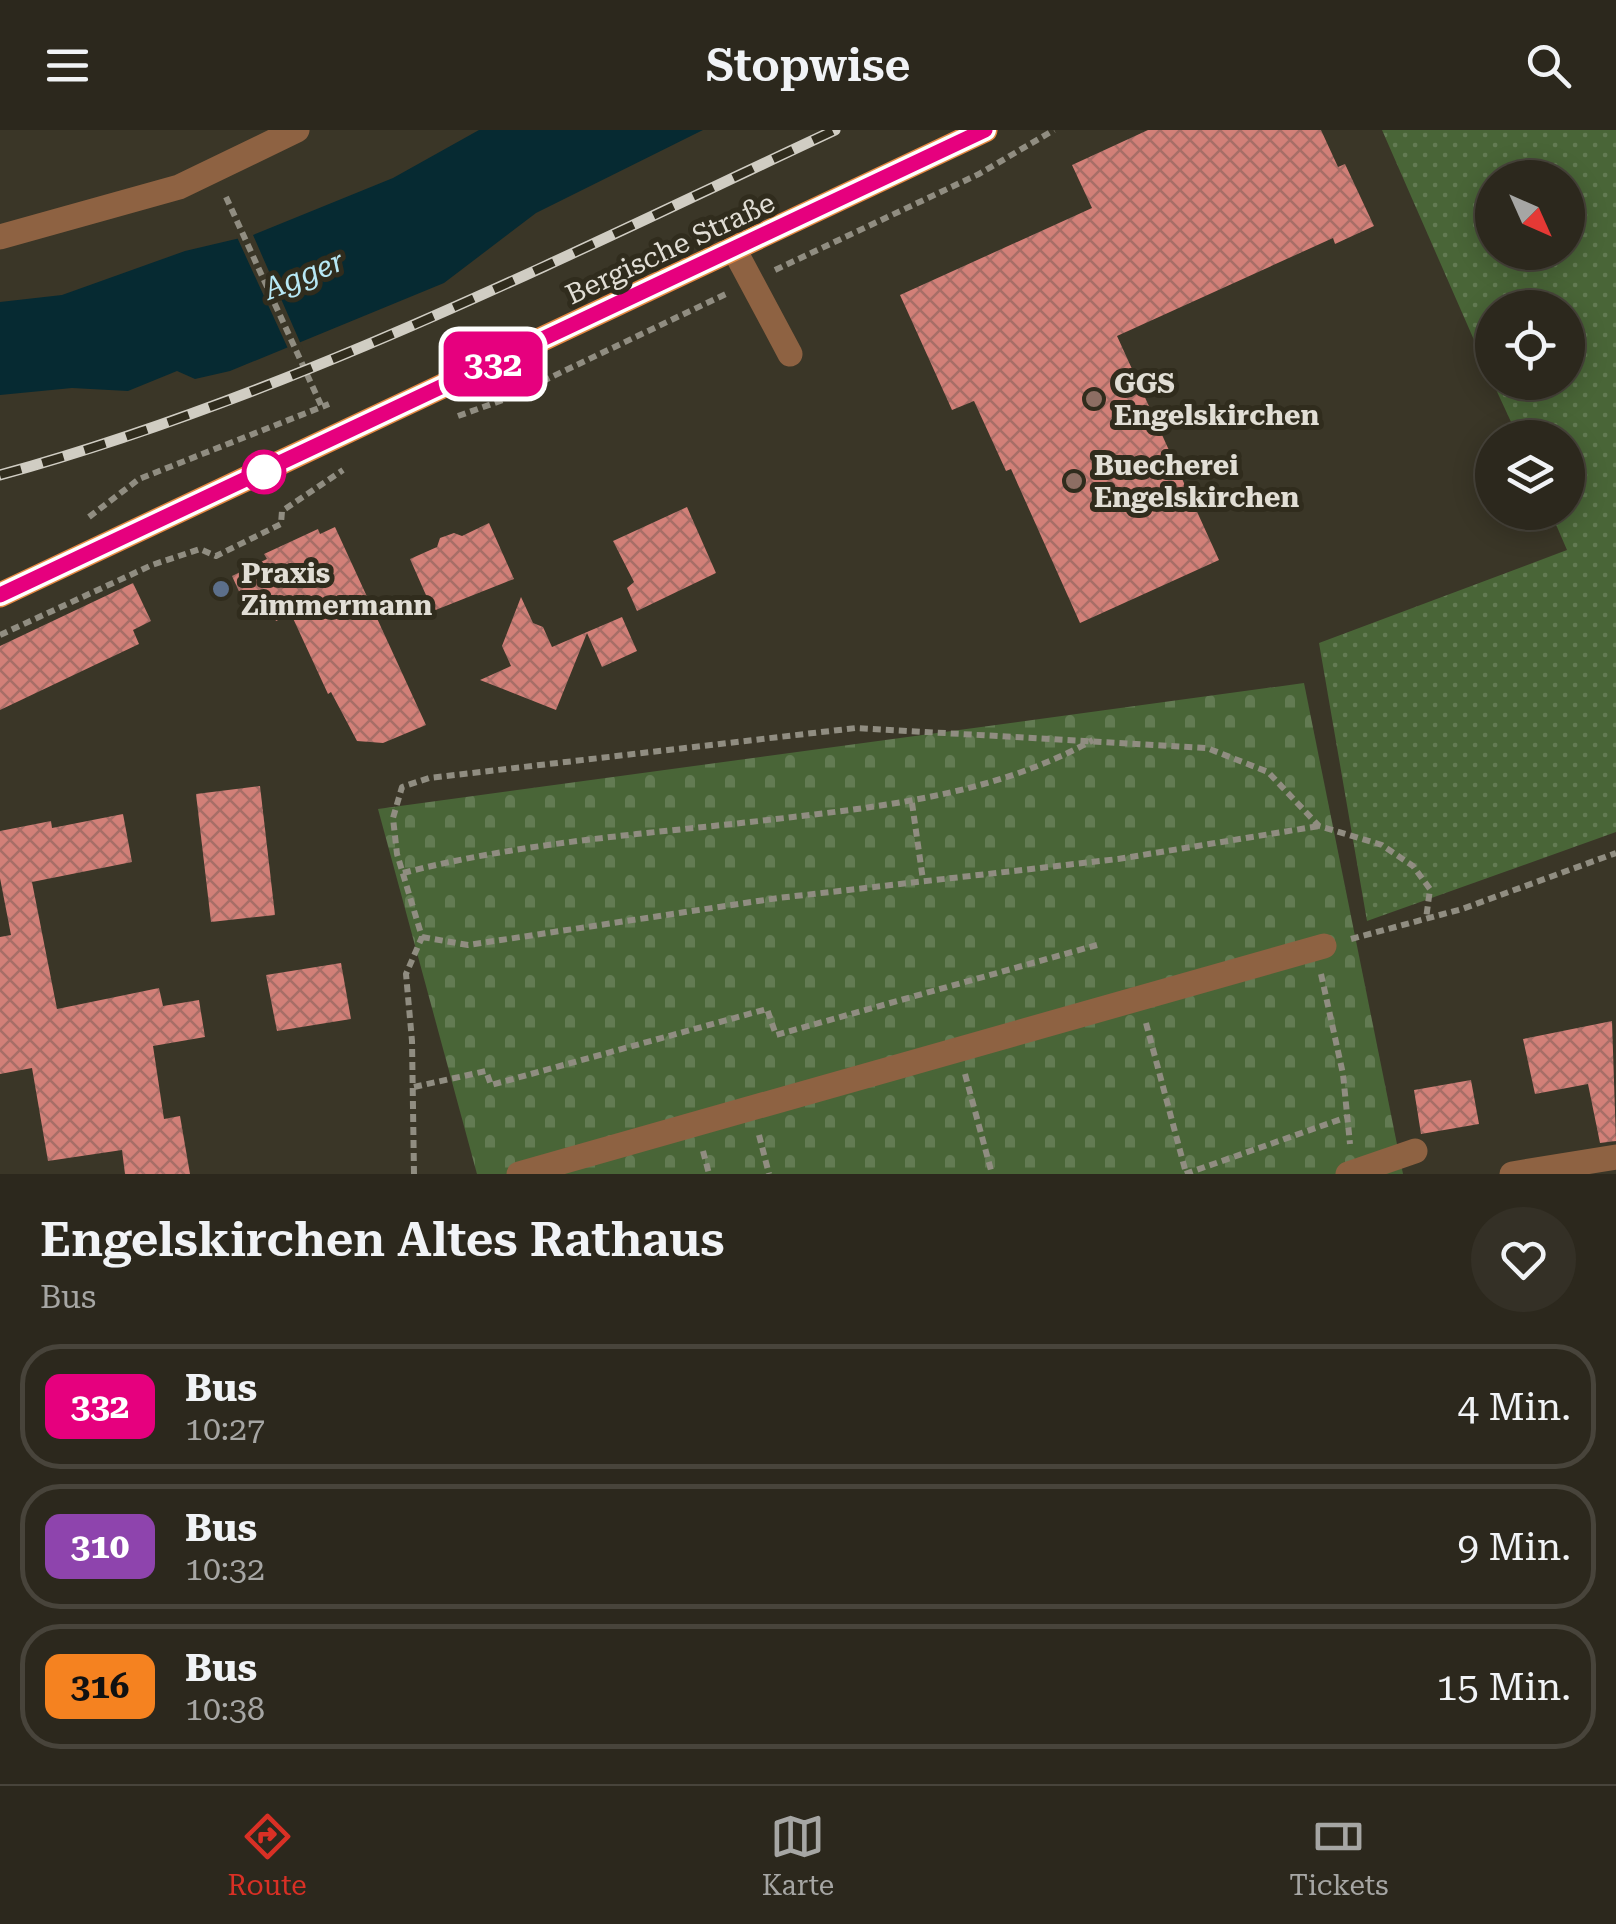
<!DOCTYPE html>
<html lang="de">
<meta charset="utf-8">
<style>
:root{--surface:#2c281d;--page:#343026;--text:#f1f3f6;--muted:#a6a6a4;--line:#48443b;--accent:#d93025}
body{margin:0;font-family:"Roboto Serif",serif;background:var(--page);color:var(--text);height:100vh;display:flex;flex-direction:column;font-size:38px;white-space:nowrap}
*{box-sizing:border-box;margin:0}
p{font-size:32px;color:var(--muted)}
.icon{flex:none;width:55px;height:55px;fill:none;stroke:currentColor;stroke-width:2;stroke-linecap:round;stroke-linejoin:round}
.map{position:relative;height:1044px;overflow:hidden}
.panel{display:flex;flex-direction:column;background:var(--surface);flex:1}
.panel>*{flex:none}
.badge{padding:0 20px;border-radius:15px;font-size:35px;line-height:65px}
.needle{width:65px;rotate:135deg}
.tools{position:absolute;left:1475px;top:30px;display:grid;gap:20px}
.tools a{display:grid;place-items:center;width:110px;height:110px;border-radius:50%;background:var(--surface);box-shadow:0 5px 25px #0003,0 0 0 2px var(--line);font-size:50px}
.map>.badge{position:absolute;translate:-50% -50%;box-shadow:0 0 0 5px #fff}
.round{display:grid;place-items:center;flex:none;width:105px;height:105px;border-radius:52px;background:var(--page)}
.head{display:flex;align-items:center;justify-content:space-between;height:170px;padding:0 40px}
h1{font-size:48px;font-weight:600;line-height:75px}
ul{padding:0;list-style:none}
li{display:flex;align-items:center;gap:30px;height:125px;margin:0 20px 15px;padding:0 20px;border:5px solid var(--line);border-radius:40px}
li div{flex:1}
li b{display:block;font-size:38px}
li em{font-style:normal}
li .badge{min-width:110px;font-weight:700;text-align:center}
header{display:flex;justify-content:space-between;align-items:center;height:130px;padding:0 40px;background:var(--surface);font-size:45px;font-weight:600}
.tab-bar{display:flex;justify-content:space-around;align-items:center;height:140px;border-top:2px solid var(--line);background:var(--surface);font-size:28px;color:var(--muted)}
.tab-bar a{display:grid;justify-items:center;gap:5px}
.tab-bar .active{color:var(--accent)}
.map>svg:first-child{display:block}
.green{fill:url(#green-dots);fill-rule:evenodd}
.cemetery{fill:url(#cemetery-stones)}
.water{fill:#062a32}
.pier{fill:#3a3627}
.building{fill:url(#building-cross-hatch)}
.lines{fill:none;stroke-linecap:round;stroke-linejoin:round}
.path{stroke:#908d81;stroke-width:6;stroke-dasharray:8 5;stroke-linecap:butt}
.minor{stroke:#8e6242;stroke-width:25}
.major{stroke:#e48943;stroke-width:25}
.rail-casing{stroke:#d0cdc3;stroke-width:11}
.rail{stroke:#302c1d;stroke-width:8;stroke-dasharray:22;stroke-linecap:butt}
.line-casing{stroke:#fff;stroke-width:22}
.line{stroke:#e6007e;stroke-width:15}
.education-dot{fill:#8d6e63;stroke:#302c1d;stroke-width:4}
.stop-dot{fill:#fff;stroke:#e6007e;stroke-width:5}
.service-dot{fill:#5c6f8a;stroke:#302c1d;stroke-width:4}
.labels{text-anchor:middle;stroke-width:10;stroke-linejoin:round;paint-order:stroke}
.street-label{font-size:28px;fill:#e1ded5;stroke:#302c1d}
.poi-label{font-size:28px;font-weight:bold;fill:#e1ded5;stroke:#302c1d;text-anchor:start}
.water-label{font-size:30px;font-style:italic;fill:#b7e8f5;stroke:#302c1d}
</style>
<header><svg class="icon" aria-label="menu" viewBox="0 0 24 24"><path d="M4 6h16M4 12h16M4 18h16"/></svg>Stopwise<svg class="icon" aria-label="search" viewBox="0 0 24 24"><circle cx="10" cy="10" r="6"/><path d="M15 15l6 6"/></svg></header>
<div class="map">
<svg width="1616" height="1044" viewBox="0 0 1616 1044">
<defs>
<pattern id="green-dots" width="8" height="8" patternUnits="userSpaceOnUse" patternTransform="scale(2.5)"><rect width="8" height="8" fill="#496537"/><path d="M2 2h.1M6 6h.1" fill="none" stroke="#637b53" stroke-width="1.8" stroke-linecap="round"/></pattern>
<pattern id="cemetery-stones" width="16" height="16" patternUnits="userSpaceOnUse" patternTransform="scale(2.5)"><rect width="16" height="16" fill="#496537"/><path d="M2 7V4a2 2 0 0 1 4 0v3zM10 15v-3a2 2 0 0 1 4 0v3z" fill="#637b53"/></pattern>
<pattern id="building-cross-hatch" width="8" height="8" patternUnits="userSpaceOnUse" patternTransform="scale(2.5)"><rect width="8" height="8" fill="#d28078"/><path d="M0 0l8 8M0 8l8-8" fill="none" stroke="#a76e67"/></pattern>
</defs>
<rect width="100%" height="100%" fill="#3a3627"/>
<path class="green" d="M 1382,0 L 1616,0 L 1616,702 L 1367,791 L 1319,513 L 1567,420 L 1551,383 L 1568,382 L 1568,308 L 1518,307 L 1493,253 L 1568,252 L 1568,178 L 1492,178 L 1492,251 ZM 1492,48 L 1568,48 L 1568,122 L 1492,122 Z"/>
<path class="cemetery" d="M 1304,553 L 1403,1044 L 477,1044 L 378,679 Z"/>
<path class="water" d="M 479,0 L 703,0 L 536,83 L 444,153 L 230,241 L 195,249 L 177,241 L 128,261 L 72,258 L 0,265 L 0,172 L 62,165 L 185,121 L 253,105 L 393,48 Z"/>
<path class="pier" d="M 251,100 L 253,105 L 303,219 L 290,223 L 236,105 Z"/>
<g class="building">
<path d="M 1148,0 L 1321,0 L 1338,37 L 1345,34 L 1374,96 L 1335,114 L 1333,108 L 1117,206 L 1219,430 L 1080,493 L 1011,339 L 1006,341 L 974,271 L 952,280 L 900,165 L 1092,78 L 1072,35 Z"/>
<path d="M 687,377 L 716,443 L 637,481 L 627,458 L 634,452 L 613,411 Z"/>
<path d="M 489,393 L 514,449 L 433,481 L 410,429 L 437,417 L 440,408 L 454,403 L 462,406 Z"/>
<path d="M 335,397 L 426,595 L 383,613 L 357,611 L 331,562 L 328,564 L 291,484 L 276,491 L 271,479 L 251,488 L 232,446 L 267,429 L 264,424 L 318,399 L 320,404 Z"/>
<path d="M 133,453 L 151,491 L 133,500 L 139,514 L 0,580 L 0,516 Z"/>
<path d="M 521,467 L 533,493 L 543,497 L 552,517 L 622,487 L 637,521 L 602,537 L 587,503 L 556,580 L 480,550 L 511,536 L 502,516 Z"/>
<path d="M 260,656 L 275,785 L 211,792 L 196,664 Z"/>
<path d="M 123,684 L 132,732 L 32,752 L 57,879 L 159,858 L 163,876 L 199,870 L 205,907 L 153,916 L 164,989 L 180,986 L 190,1044 L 125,1044 L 122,1020 L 48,1031 L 32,938 L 0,944 L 0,807 L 11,805 L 0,748 L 0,701 L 51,691 L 52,698 Z"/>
<path d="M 341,833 L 351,889 L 277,901 L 266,845 Z"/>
<path d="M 1612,891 L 1616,1011 L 1600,1013 L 1588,954 L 1535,964 L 1523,909 Z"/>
<path d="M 1471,950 L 1479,994 L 1421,1004 L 1414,960 Z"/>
</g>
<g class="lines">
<g class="path">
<path d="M 226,67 L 321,275"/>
<path d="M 775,140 L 979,44 L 1054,0"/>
<path d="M 458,286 L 503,270 L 728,163"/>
<path d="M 89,387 L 139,349 L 329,274"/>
<path d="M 0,505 L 152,435 L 200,419 L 216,426 L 281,394 L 282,381 L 343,340"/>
<path d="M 912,673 L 923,750"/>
<path d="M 403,743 C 530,710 663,703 793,687 C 896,675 1001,661 1093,610"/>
<path d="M 422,807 L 468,815 L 778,768 L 1118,729 L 1319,696"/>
<path d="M 1351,809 L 1462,779 L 1616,723"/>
<path d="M 1321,844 L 1343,944 L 1350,1014"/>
<path d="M 1146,893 L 1186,1043"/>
<path d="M 965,944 L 992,1044"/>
<path d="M 414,957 L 486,941 L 491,955 L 767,879 L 776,905 L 1097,815"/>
<path d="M 759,1005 L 769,1044"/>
<path d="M 703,1021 L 709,1044"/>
<path d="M 414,1044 L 412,911 L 406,844 L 422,807 L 397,724 L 393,688 L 402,657 L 429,648 L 856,598 L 1207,618 L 1268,642 L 1319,696 L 1382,715 L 1413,736 L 1430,759 L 1426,789"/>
<path d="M 1185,1044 L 1347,987"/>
</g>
<g class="minor">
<path d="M 0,107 L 179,57 L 297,0"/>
<path d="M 735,121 L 790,224"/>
<path d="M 519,1044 L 1324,816"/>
<path d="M 1348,1044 L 1415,1021"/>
<path d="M 1512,1044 L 1616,1027"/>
</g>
<path class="major" d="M 0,465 L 985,0"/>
<g class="rail-casing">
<path id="rail" d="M 0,345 C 291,265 563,127 835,0"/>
</g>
<use href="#rail" class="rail"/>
</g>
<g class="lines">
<g class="line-casing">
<path id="line" d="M 0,465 L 985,0"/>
</g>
<use href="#line" class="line"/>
</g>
<g class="education-dot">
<circle cx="1094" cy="269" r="10"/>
<circle cx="1074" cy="351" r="10"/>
</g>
<circle class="stop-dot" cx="264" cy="342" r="20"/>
<circle class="service-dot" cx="221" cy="459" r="10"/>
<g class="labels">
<g class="street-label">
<text transform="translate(670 118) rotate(-25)" y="10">Bergische Straße</text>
</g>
<g class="poi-label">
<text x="1114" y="263">GGS<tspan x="1114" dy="32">Engelskirchen</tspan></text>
<text x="1094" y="345">Buecherei<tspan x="1094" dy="32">Engelskirchen</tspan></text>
<text x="241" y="453">Praxis<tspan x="241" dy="32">Zimmermann</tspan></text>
</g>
<g class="water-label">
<text transform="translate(304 145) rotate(-22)" y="10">Agger</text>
</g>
</g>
</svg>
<div class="tools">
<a><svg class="needle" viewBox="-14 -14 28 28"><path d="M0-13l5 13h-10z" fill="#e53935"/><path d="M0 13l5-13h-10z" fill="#a6a6a4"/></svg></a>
<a><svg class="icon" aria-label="locate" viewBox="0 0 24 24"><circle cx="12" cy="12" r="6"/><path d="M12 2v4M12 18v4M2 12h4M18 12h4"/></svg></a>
<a><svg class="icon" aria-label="layers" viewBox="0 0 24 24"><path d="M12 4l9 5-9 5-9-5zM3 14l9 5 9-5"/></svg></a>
</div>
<b class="badge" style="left:493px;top:234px;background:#e6007e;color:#fff">332</b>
</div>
<section class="panel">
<div class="head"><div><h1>Engelskirchen Altes Rathaus</h1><p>Bus</p></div><a class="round"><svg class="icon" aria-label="heart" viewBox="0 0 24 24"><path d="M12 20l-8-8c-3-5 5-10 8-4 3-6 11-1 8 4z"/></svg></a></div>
<ul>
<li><span class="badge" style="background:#e6007e;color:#fff">332</span><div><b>Bus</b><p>10:27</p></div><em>4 Min.</em></li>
<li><span class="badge" style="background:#8e44ad;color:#fff">310</span><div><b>Bus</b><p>10:32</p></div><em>9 Min.</em></li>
<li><span class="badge" style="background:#f58220;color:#111">316</span><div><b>Bus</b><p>10:38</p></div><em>15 Min.</em></li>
</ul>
</section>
<nav class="tab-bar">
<a class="active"><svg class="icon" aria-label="directions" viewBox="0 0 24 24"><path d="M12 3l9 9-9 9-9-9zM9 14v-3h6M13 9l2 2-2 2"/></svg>Route</a>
<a><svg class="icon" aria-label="map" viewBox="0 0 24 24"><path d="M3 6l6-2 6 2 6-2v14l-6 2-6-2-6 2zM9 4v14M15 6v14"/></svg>Karte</a>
<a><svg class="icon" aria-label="tickets" viewBox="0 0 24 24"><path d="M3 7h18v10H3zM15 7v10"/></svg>Tickets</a>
</nav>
